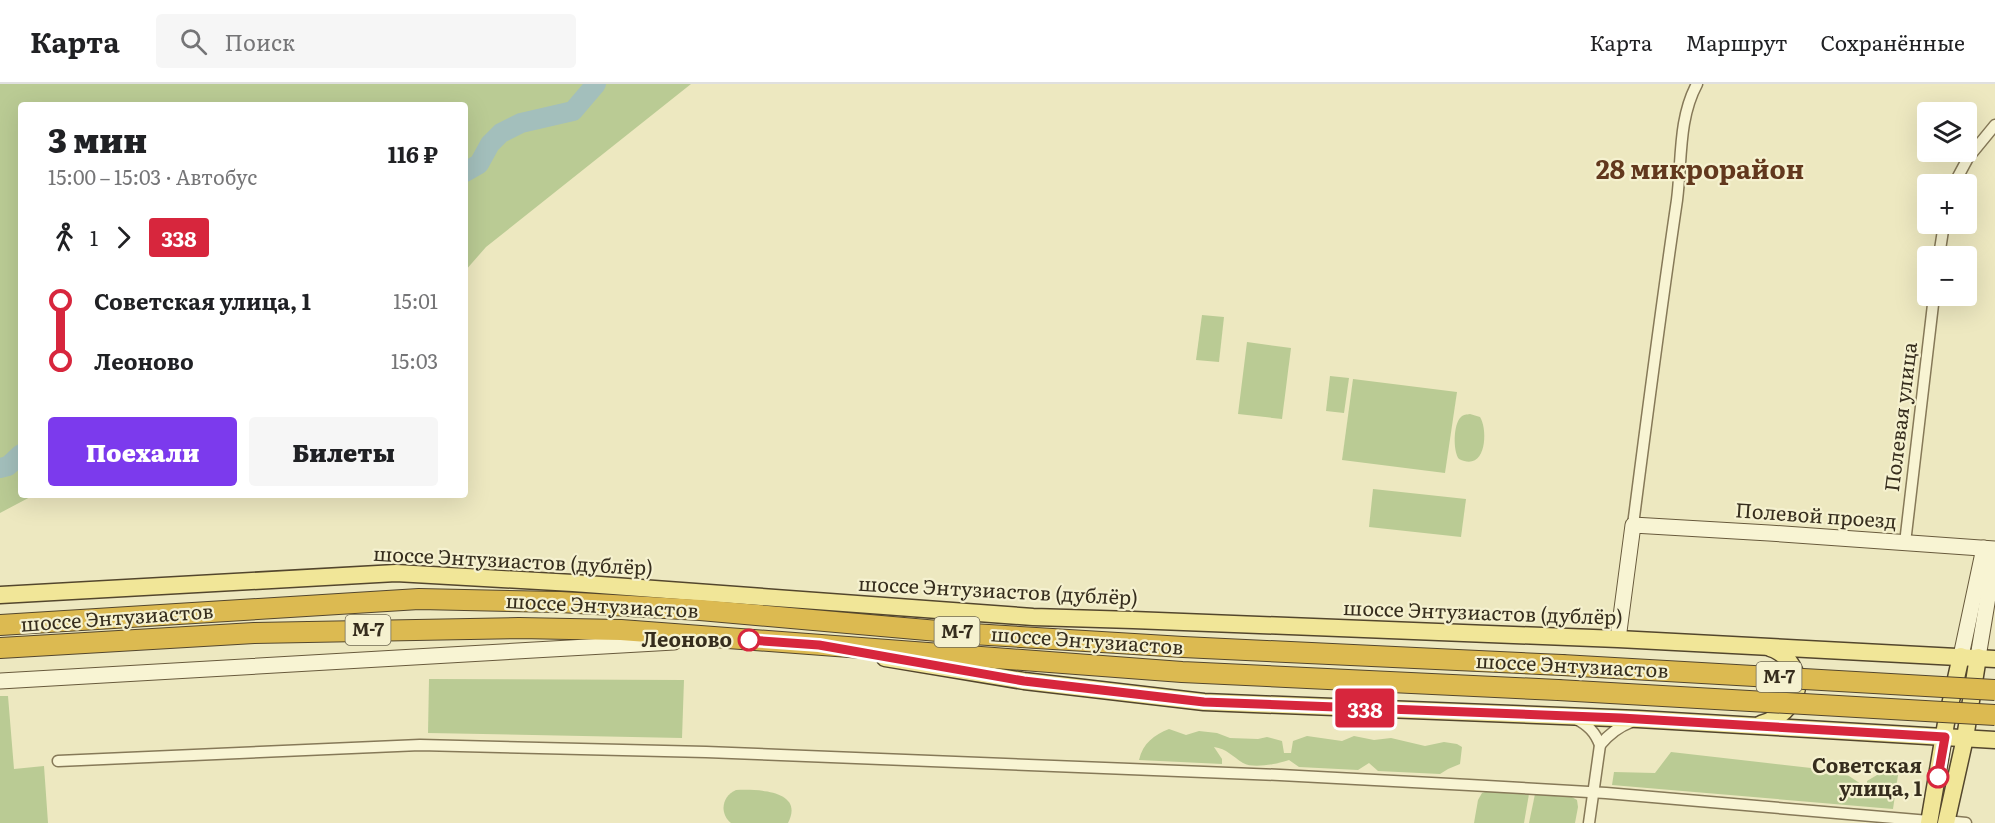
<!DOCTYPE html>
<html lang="ru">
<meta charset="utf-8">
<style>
:root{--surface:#fff;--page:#f6f6f6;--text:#202124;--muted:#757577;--line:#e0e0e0;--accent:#7c3aed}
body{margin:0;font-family:Literata,serif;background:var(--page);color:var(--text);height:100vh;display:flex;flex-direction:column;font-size:22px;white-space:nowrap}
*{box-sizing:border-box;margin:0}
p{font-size:20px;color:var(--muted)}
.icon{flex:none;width:33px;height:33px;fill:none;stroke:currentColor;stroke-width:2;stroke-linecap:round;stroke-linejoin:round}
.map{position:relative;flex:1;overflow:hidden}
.drawer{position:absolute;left:18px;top:18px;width:450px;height:396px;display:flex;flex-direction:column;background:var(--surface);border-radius:6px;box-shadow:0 6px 24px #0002}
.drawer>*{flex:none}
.badge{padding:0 12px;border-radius:4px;font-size:21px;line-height:39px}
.fabs{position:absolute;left:1917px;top:18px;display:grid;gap:12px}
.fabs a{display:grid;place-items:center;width:60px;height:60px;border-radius:6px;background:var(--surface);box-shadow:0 6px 24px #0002;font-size:30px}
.map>.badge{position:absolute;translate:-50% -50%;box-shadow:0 0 0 3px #fff}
.legs{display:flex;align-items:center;gap:9px;height:66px;padding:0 30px;font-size:20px}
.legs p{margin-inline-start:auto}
.head{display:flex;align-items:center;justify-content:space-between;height:102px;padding:0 30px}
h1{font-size:33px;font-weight:800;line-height:45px}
.action{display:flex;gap:12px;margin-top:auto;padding:12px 30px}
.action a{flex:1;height:69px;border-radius:6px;background:var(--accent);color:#fff;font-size:24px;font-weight:800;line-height:69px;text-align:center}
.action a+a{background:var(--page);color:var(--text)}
ul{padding:0 30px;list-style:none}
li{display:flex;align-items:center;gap:21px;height:60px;font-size:22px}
li i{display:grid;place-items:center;width:9px;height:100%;margin:0 8px;background:currentColor}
li i::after{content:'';width:15px;height:15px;margin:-8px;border:4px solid;border-radius:50%;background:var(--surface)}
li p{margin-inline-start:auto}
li:first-child i{background:linear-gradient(#0000 50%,currentColor 0)}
li:last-child i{background:linear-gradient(currentColor 50%,#0000 0)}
header{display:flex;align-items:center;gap:36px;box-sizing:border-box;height:84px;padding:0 30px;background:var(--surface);border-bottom:2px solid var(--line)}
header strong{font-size:28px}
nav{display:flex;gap:33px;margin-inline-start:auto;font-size:21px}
.search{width:420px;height:54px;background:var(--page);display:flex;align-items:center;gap:15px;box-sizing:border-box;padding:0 21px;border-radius:6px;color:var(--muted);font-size:22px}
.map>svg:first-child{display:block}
.green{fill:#bacb94}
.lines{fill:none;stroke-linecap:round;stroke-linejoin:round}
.river{stroke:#a3bfbc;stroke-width:20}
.street-casing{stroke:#867958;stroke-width:13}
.secondary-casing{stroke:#685a3c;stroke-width:17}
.primary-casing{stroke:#53462d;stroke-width:19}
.highway-casing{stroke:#53462d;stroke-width:22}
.street{stroke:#f8f4d3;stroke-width:10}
.secondary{stroke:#f8f4d3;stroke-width:15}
.primary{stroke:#f1e698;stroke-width:16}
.highway{stroke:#dcba51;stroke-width:20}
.highway-bridge-casing{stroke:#53462d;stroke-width:22;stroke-linecap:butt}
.highway-bridge{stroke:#dcba51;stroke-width:20}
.line-1-casing{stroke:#fff;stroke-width:14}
.line-1{stroke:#d7263d;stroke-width:9}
.stop-1-dot{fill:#fff;stroke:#d7263d;stroke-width:3}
.labels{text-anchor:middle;stroke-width:4.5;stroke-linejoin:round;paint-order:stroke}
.shield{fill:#f5f1cf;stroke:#6f6852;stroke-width:1.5}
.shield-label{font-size:18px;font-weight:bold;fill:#362d1d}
.street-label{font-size:20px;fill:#362d1d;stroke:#f5f1cf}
.stop-label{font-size:20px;font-weight:bold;fill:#362d1d;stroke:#f5f1cf;text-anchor:end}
.district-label{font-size:26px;font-weight:bold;fill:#62381d;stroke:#f5f1cf}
</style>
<header>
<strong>Карта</strong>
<div class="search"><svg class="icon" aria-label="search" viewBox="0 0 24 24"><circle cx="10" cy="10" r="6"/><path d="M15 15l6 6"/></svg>Поиск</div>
<nav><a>Карта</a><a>Маршрут</a><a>Сохранённые</a></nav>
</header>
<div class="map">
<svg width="1995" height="739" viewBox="0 0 1995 739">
<rect width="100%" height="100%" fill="#ede8c0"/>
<g class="green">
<path d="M 0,0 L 691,0 L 486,163 L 465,187 L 465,21 L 21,21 L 21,411 L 34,411 L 0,429 Z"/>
<path d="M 1202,231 L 1224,233 L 1219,278 L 1196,276 Z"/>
<path d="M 1247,258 L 1291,264 L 1282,335 L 1238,330 Z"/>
<path d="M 1330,292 L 1349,294 L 1344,329 L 1326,327 Z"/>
<path d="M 1353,295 L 1457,308 L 1445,389 L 1342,376 Z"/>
<path d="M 1470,330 L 1480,333 C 1488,345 1487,389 1459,375 C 1453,368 1453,340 1461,333 C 1464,330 1466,331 1470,330 Z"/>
<path d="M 1373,405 L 1466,415 L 1461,453 L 1369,443 Z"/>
<path d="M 429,595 L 684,596 L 682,654 L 428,649 Z"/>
<path d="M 0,612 L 8,612 L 14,685 L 44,682 L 48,739 L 0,739 Z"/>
<path d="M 1169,645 L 1186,651 L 1199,647 L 1217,649 L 1230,654 L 1258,655 L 1267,653 L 1282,657 L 1284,669 L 1291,669 L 1293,657 L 1307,652 L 1342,657 L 1354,652 L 1374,656 L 1391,654 L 1425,662 L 1444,658 L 1457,660 L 1462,663 L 1460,680 L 1448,685 L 1440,690 L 1378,687 L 1369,679 L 1358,686 L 1299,683 L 1289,676 C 1278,680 1253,685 1243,679 C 1232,672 1227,665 1214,663 L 1222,675 L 1222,680 L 1139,676 C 1143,659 1154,651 1169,645 Z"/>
<path d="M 1671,668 L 1811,684 L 1823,691 L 1834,686 L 1849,692 L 1867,704 L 1867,697 L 1882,688 L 1898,691 L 1893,725 L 1612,701 L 1614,688 L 1655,689 Z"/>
<path d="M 736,706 C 757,705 805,706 788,739 L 731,739 C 719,729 722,712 736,706 Z"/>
<path d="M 1488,707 L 1529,710 L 1524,739 L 1474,739 L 1478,716 L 1482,709 Z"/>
<path d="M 1535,710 L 1570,712 L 1577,716 L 1578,723 L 1575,739 L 1529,739 Z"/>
</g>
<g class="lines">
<g class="river">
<path d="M 465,88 L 479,80 L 490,60 L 501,49 L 521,39 L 573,27 L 596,0"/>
<path d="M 0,384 L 8,382 L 21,370"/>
</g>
<g class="street-casing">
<g id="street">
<path d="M 1954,100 L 1968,74 L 1995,41"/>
<path d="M 1939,172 L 1944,140"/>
<path d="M 1633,441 C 1647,332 1661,224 1677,116 C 1682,77 1678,35 1697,0"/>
<path d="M 1905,459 L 1934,212"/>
<path d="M 1576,635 C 1588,641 1595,648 1600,661 L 1589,739"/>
<path d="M 1600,661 C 1609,650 1618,643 1631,638"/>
<path d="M 58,677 L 420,661 L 706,668 L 1280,691 L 1469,701 L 1606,709 L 1929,737"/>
<path d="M 1946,737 L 1966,739"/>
</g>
</g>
<g class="secondary-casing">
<g id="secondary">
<path d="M 1618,555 L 1633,441 L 1769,449 L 1995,465"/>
<path d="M 1961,572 L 1984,464"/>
<path d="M 1978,573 L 1995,471"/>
<path d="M 0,597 L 674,558"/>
</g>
</g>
<g class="primary-casing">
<g id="primary">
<path d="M 0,511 L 396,489 L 573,499 L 1033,533 L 1133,536 L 1618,555 L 1995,575"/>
<path d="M 885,574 L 1024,597 L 1204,618 L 1638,635 L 1995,656"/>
<path d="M 1761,640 C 1786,633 1807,609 1792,582 C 1787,573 1780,567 1770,564"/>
<path d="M 1929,739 L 1946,639 L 1961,572"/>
<path d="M 1946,739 L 1965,654 L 1978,573"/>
</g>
</g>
<g class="highway-casing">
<g id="highway">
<path d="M 0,541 L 419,515 L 560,518 L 700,526 L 972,550 L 1183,563 L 1562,581"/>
<path d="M 0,564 L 254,549 L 519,544 L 621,546 L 1182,588 L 1558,606"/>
</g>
</g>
<use href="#street" class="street"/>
<use href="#secondary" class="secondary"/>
<use href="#primary" class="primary"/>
<use href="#highway" class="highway"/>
<g class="highway-bridge-casing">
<g id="highway-bridge">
<path d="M 1562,581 L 1995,606"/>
<path d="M 1558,606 L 1995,631"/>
</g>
</g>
<use href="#highway-bridge" class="highway-bridge"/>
</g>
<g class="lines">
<g class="line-1-casing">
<path id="line-1" d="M 749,556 L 819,561 L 1024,597 L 1204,618 L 1621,634 L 1945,653 L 1938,693"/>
</g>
<use href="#line-1" class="line-1"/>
</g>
<g class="stop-1-dot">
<circle cx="749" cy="556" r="10"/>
<circle cx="1938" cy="693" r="10"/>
</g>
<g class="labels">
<g class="shield">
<rect x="345.5" y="531" width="45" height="30" rx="4.5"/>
<rect x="934.5" y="533" width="45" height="30" rx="4.5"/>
<rect x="1756.5" y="578" width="45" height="30" rx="4.5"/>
</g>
<g class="shield-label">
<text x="368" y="552">М-7</text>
<text x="957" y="554">М-7</text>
<text x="1779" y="599">М-7</text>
</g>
<g class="street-label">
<text transform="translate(1901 333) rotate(-83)" y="7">Полевая улица</text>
<text transform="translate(1816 432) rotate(4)" y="7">Полевой проезд</text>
<text transform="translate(513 477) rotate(3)" y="7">шоссе Энтузиастов (дублёр)</text>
<text transform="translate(998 507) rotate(3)" y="7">шоссе Энтузиастов (дублёр)</text>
<text transform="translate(602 522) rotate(3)" y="7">шоссе Энтузиастов</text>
<text transform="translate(1483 529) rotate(2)" y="7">шоссе Энтузиастов (дублёр)</text>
<text transform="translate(117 534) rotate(-4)" y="7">шоссе Энтузиастов</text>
<text transform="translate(1087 557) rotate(4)" y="7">шоссе Энтузиастов</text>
<text transform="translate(1572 582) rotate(3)" y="7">шоссе Энтузиастов</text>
</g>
<g class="stop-label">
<text x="732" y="563">Леоново</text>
<text x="1922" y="689">Советская<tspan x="1922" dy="23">улица, 1</tspan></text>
</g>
<g class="district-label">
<text x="1700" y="95">28 микрорайон</text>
</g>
</g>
</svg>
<div class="fabs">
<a><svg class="icon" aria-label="layers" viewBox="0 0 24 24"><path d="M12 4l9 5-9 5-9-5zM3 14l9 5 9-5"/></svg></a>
<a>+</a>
<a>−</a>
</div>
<b class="badge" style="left:1365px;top:624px;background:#d7263d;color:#fff">338</b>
<section class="drawer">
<div class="head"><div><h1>3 мин</h1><p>15:00 – 15:03 · Автобус</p></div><b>116 ₽</b></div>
<div class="legs"><svg class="icon" aria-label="walk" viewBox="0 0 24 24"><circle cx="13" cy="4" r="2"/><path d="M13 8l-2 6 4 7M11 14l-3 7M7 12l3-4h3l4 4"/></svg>1<svg class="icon" aria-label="forward" viewBox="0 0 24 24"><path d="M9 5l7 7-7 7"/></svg><b class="badge" style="background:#d7263d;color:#fff">338</b></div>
<ul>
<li><i style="color:#d7263d"></i><b>Советская улица, 1</b><p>15:01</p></li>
<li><i style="color:#d7263d"></i><b>Леоново</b><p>15:03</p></li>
</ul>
<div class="action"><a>Поехали</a><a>Билеты</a></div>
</section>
</div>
